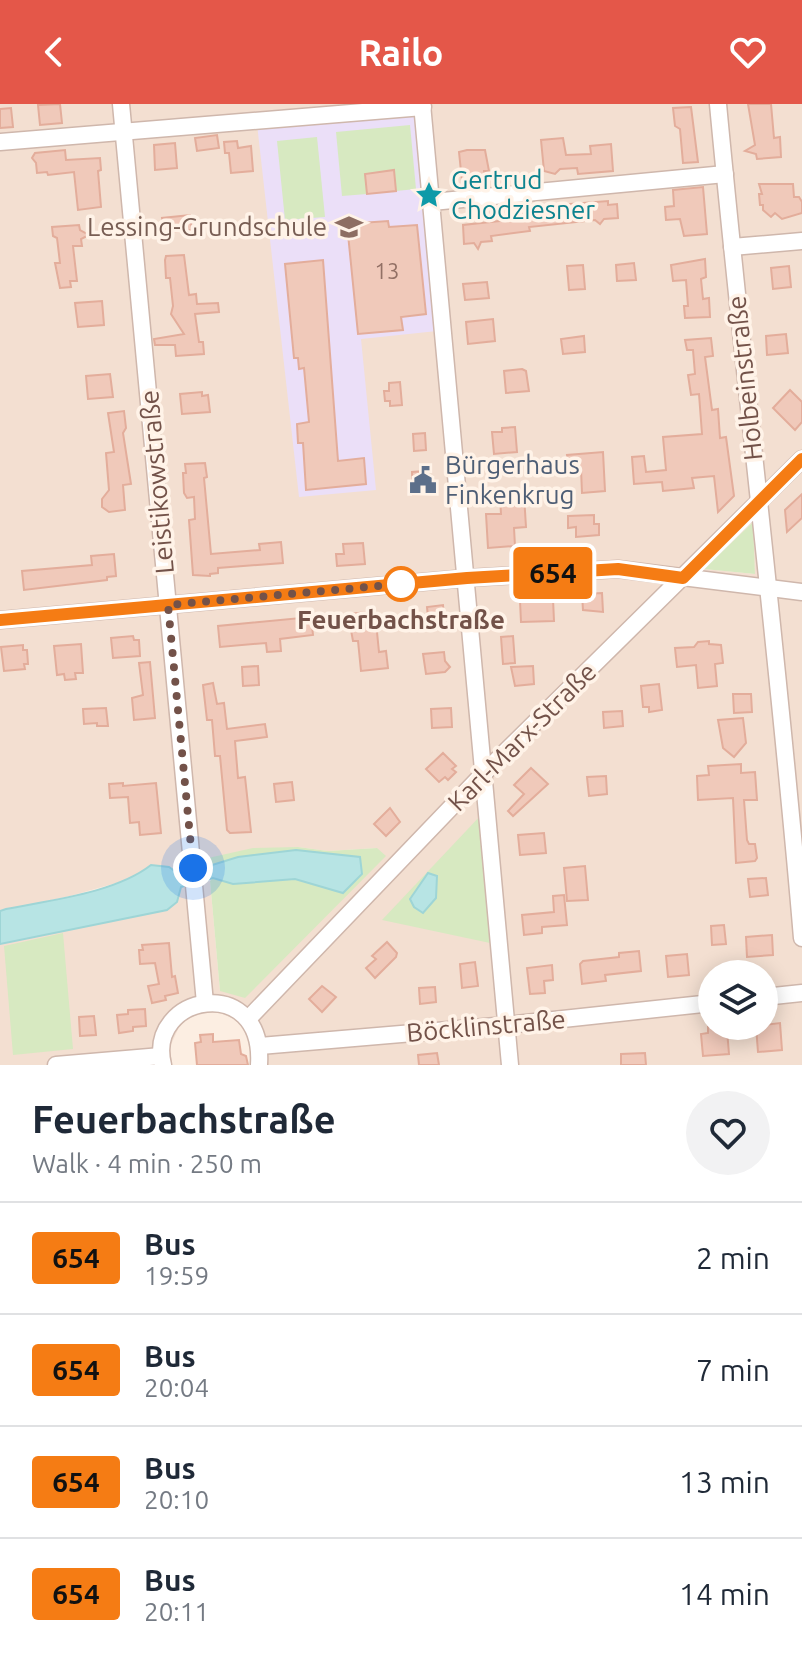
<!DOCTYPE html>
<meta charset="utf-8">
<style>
:root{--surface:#fff;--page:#f2f2f3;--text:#1f2937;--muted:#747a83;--line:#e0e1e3;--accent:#e45749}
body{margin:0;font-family:Ubuntu,sans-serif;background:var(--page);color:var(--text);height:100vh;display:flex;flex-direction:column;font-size:30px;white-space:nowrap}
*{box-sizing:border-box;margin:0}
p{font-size:26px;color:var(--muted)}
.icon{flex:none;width:44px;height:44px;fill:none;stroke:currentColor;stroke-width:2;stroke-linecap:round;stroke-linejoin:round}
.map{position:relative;height:961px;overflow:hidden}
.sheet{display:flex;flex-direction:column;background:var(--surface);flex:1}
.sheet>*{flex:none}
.badge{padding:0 16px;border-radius:6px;font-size:28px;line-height:52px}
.controls{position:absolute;left:698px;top:856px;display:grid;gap:16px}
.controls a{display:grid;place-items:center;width:80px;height:80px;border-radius:50%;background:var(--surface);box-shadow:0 4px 20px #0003;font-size:40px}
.you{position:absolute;width:40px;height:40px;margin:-20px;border:6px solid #fff;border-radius:50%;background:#1a73e8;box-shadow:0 0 0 12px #1a73e833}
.map>.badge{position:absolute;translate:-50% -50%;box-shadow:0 0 0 4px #fff}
.round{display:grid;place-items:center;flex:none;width:84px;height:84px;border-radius:42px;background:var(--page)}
.headline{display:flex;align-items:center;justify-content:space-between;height:136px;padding:0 32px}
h1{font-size:38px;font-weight:600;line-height:60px}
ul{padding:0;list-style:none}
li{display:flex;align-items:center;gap:24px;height:112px;padding:0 32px;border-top:2px solid var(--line)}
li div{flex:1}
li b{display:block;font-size:30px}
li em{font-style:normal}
li .badge{min-width:88px;font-weight:700;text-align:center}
header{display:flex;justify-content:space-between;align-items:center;height:104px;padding:0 32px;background:var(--accent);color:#fff;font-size:36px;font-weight:600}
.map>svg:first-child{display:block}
.residential{fill:#f3dfd1;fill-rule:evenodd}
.education{fill:#ebdff8}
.green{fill:#d7e9c1}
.water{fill:#b7e4e4;stroke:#9ed5d6;stroke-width:2}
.building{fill:#f0c9ba;stroke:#e3ad9b;stroke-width:2}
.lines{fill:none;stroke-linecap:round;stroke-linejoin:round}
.street-casing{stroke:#cfb7ac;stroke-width:19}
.street{stroke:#fff;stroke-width:16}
.line-casing{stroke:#fff;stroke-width:18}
.line{stroke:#f57c14;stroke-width:12}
.walk{stroke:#735249;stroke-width:8;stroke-dasharray:0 14.4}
.stop-dot{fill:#fff;stroke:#f57c14;stroke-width:4}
.labels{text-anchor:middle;stroke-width:7;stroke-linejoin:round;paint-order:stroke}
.number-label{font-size:22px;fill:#927065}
.culture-label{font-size:26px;fill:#0d838f;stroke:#fff3e8;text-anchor:start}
.education-label{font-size:26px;fill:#785e54;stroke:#fff3e8;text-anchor:end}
.street-label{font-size:26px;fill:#735249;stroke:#fff3e8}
.service-label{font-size:26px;fill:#4e5e75;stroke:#fff3e8;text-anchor:start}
.stop-label{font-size:26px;font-weight:bold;fill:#735249;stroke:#fff3e8}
</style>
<header><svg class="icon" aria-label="back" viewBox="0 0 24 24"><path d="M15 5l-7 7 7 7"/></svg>Railo<svg class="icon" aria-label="heart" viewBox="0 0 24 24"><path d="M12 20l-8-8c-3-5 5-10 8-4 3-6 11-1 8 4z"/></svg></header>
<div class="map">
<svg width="802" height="961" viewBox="0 0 802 961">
<rect width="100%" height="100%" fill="#fceee2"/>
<path class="residential" d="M 0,0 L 802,0 L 802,961 L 251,961 L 253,954 L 250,933 L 237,916 L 217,908 L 206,907 L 187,915 L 179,923 L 170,943 L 172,961 L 0,961 L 0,840 L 167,806 L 177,798 L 181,783 L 210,777 L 220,887 L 377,744 L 328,747 L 298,743 L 208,754 L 209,764 L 180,772 L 169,763 L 143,766 L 134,774 L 70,792 L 0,807 ZM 752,418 L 755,470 L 705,465 L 705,464 ZM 712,870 L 764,870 L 764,922 L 712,922 Z"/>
<path class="education" d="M 421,5 L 437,227 L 361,235 L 376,386 L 299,393 L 257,20 Z"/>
<g class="green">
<path d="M 410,21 L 416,85 L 396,87 L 394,67 L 365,70 L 367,90 L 342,92 L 336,28 Z"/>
<path d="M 317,33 L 325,113 L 285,116 L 277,37 Z"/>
<path d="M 753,418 L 755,470 L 704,465 Z"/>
<path d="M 483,709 L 490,839 L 382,816 Z"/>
<path d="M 298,743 L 328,747 L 377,744 L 386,752 L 245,894 L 220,887 L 210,777 L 213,774 L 233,780 L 295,775 L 343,789 L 360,753 C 306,747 261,742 209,764 L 208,754 L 253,744 Z"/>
<path d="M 63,829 L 73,945 L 13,951 L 4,842 Z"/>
</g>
<g class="water">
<path d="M 296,746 L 360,753 L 362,770 L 343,789 L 295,775 L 233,780 L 213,774 L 181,783 L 177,798 L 167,806 L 0,840 L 0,807 L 6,805 C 51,796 115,789 151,761 L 169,763 L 180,771 L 238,753 Z"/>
<path d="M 428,769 L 437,772 L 436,794 L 423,809 L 414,803 L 410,795 Z"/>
</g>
<g class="building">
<path d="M 60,0 L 62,19 L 40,21 L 38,1 Z"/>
<path d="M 748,0 L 771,0 L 774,34 L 780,33 L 781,53 L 757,55 L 756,50 L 745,47 L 755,41 Z"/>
<path d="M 691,3 L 698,58 L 683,59 L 680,25 L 675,22 L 673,4 Z"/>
<path d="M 11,4 L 13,23 L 0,24 L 0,5 Z"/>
<path d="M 217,31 L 219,44 L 197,47 L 195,34 Z"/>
<path d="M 563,34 L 566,51 L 591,50 L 590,42 L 611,40 L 613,67 L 578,70 L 577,64 L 560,65 L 555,70 L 544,67 L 541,36 Z"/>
<path d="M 237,37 L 238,44 L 251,42 L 253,67 L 231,69 L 229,49 L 225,49 L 224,38 Z"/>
<path d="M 175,39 L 177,64 L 155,66 L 154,41 Z"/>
<path d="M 65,46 L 66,56 L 100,54 L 101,66 L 98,67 L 101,103 L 78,106 L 74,68 L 48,71 L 47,68 L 37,69 L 36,59 L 32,54 L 35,49 Z"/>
<path d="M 467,46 L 485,46 L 489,67 L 484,67 L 484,75 L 462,77 L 459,48 Z"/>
<path d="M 394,66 L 396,87 L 367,90 L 365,70 Z"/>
<path d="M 759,80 L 793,80 L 794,93 L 799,93 L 802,98 L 802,109 L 782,115 L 775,109 L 771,113 L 763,106 L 763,101 L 760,101 L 759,90 L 762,90 Z"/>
<path d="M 703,83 L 707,130 L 684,132 L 680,115 L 666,116 L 665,103 L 674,102 L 673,86 Z"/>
<path d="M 608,97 L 608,101 L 617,100 L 618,114 L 604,115 L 600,120 L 595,116 L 529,123 L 530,127 L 491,132 L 492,137 L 481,138 L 478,145 L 474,139 L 464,140 L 463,121 L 508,116 L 506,105 Z"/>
<path d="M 190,111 L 192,126 L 164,129 L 162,114 Z"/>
<path d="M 388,117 L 389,123 L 417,121 L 426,210 L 401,213 L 403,226 L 358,230 L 347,120 Z"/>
<path d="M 79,121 L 80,126 L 89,131 L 81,135 L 82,142 L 73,142 L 77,177 L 70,177 L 71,183 L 60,184 L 55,159 L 60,159 L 57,134 L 53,132 L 52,123 Z"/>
<path d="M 184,151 L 189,191 L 196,190 L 197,200 L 218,199 L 219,208 L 195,210 L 199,238 L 203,238 L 204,250 L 176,252 L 175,241 L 155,241 L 154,235 L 184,230 L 171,210 L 173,202 L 170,174 L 166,174 L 165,156 L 166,152 Z"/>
<path d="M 705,155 L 706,173 L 701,175 L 703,195 L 709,194 L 710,213 L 685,214 L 684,202 L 688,202 L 686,176 L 673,177 L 671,161 Z"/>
<path d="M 323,156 L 338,357 L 364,354 L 366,380 L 306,386 L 303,339 L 298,339 L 297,320 L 309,318 L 304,264 L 299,265 L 298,254 L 294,254 L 285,160 Z"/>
<path d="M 634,159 L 636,176 L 617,177 L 616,161 Z"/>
<path d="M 583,161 L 585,185 L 569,186 L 567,162 Z"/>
<path d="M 789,162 L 791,183 L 773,185 L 771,164 Z"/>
<path d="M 487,178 L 489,194 L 465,196 L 463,180 Z"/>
<path d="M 102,197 L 104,221 L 78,223 L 75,199 Z"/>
<path d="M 493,215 L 495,237 L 468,240 L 466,218 Z"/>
<path d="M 786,230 L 788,249 L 767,251 L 766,232 Z"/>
<path d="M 584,232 L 585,248 L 563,250 L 561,235 Z"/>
<path d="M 711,234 L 713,252 L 705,253 L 712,306 L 718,305 L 720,334 L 726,333 L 734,392 L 718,408 L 714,372 L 692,374 L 694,384 L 663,387 L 662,378 L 634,380 L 632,353 L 644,352 L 646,368 L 666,366 L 663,333 L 702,330 L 699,290 L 691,291 L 688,271 L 695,270 L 693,246 L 687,246 L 685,236 Z"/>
<path d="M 522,265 L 526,267 L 529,287 L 506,289 L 504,267 Z"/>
<path d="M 110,270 L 113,293 L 88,295 L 86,272 Z"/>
<path d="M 400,278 L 402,301 L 390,302 L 390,297 L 385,297 L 384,287 L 389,287 L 389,279 Z"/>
<path d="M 790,286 L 802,298 L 802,318 L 795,326 L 773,304 Z"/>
<path d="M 202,288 L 202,292 L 208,291 L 210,308 L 182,310 L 180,290 Z"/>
<path d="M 124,307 L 126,324 L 123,329 L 131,380 L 123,381 L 125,406 L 109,408 L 102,403 L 102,395 L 109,386 L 106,349 L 114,348 L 108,309 Z"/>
<path d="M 515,323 L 517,348 L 494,350 L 492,328 L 502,328 L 502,324 Z"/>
<path d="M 425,329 L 426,346 L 414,347 L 413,330 Z"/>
<path d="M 603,348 L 605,387 L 582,389 L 581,365 L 569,366 L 567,351 Z"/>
<path d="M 205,359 L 207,373 L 204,374 L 211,450 L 260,446 L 259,440 L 281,438 L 283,459 L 218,464 L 218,469 L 210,470 L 210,472 L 193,471 L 189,416 L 195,415 L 194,393 L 187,394 L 184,389 L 183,369 L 186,369 L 185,360 Z"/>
<path d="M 424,367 L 425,372 L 429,372 L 431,390 L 413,391 L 412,368 Z"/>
<path d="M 802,390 L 802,414 L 787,428 L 785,406 Z"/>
<path d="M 524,391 L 526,423 L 514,424 L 515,442 L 488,444 L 486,410 L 501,410 L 500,392 Z"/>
<path d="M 594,411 L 594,420 L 599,420 L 599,431 L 576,433 L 576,423 L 568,424 L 568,412 Z"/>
<path d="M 363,439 L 365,460 L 337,462 L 336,450 L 344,450 L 343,440 Z"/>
<path d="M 114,450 L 116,472 L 107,473 L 107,476 L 24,486 L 22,467 L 92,461 L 91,452 Z"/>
<path d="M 602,489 L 603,508 L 583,506 L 582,490 Z"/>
<path d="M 553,495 L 554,517 L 521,518 L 520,497 Z"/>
<path d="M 443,501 L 445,522 L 429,523 L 427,503 Z"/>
<path d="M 369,508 L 369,514 L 374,514 L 374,518 L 376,518 L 379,548 L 386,547 L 388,564 L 361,567 L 358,537 L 353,537 L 348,510 Z"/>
<path d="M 311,513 L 313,531 L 280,535 L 281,547 L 267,548 L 266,539 L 220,543 L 218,522 Z"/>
<path d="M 133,532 L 134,536 L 139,536 L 140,552 L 113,554 L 111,534 Z"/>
<path d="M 513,532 L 515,559 L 503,560 L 501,533 Z"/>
<path d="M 709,537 L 709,540 L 721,541 L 723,559 L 715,560 L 717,582 L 698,584 L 696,561 L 677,563 L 675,544 L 694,543 L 698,538 Z"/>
<path d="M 81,540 L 83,569 L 75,569 L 76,575 L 65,576 L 64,570 L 57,571 L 54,542 Z"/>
<path d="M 23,541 L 23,546 L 27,546 L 28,560 L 24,560 L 25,565 L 4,567 L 1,543 Z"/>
<path d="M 444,548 L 445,557 L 450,563 L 445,568 L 426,570 L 423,550 Z"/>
<path d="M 150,558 L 155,614 L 134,616 L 132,594 L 143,591 L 139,559 Z"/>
<path d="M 258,562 L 259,581 L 243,582 L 242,563 Z"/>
<path d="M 533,562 L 534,580 L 515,582 L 511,563 Z"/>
<path d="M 213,579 L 217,600 L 224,599 L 227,625 L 265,620 L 267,633 L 235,637 L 238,674 L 245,673 L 251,728 L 230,729 L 227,726 L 220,652 L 215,652 L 212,616 L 207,616 L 203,581 Z"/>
<path d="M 659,580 L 662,606 L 649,608 L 649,603 L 643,603 L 641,582 Z"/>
<path d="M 733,590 L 751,590 L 752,608 L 734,609 Z"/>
<path d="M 106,604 L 108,622 L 97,622 L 97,619 L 84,620 L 83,605 Z"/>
<path d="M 451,604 L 452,623 L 432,624 L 431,605 Z"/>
<path d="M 622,607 L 623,622 L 604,624 L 603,608 Z"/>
<path d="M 743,614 L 746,639 L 734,653 L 723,644 L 718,616 Z"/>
<path d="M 443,649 L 456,662 L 452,665 L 456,668 L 448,676 L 445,673 L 439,678 L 426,665 Z"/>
<path d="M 741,660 L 741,669 L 755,668 L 757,696 L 744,696 L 747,736 L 749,740 L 755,740 L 757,754 L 755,757 L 736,759 L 733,694 L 698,696 L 697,672 L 709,671 L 708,662 Z"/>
<path d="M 531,664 L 548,680 L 513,712 L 508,707 L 524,690 L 514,681 Z"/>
<path d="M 606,672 L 607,690 L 589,692 L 587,673 Z"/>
<path d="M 292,678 L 294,696 L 276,698 L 274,680 Z"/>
<path d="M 123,679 L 123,682 L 156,679 L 161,729 L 140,731 L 139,718 L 130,719 L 128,693 L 110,694 L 109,680 Z"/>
<path d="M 390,704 L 400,718 L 386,732 L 374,720 Z"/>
<path d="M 544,729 L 546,749 L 520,751 L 518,731 Z"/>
<path d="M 585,762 L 588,796 L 567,797 L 564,764 Z"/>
<path d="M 766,774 L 768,791 L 750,793 L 748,775 Z"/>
<path d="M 564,791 L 567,821 L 542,823 L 542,829 L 524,831 L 522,811 L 554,808 L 553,792 Z"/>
<path d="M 724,821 L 726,840 L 712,841 L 711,822 Z"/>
<path d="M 772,831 L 773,851 L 747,853 L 746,833 Z"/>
<path d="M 387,838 L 397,849 L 396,853 L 375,874 L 366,864 L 376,855 L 372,852 Z"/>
<path d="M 169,839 L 172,873 L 175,872 L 178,889 L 165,892 L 166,896 L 152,899 L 148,882 L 159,880 L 155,859 L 140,860 L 139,846 L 143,846 L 142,841 Z"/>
<path d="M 639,847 L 641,867 L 605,871 L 606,877 L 582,880 L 580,860 L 583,857 L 619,853 L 619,849 Z"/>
<path d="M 687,850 L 689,871 L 668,873 L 666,852 Z"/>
<path d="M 475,858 L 478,882 L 462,884 L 460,860 Z"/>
<path d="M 552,861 L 553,876 L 544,877 L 545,889 L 530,890 L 527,864 Z"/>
<path d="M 322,882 L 336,893 L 322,908 L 309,895 Z"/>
<path d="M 435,883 L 436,898 L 420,900 L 419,884 Z"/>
<path d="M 145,905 L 146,922 L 133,923 L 133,927 L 119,929 L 117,911 L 128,910 L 128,906 Z"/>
<path d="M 94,912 L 96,931 L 80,932 L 79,913 Z"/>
<path d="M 780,919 L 782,946 L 758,948 L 756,922 Z"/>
<path d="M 720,922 L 720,926 L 727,926 L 729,950 L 703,952 L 701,930 L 708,929 L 708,923 Z"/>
<path d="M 213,930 L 213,938 L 239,936 L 241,950 L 246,952 L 248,961 L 197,961 L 195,939 L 201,938 L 200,931 Z"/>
<path d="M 437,949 L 439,961 L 419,961 L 418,951 Z"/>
<path d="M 645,949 L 646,961 L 621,961 L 621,950 Z"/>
</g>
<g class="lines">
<g class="street-casing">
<g id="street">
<path d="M 121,0 L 205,899"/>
<path d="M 422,0 L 510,961"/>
<path d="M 718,0 C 744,278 779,556 802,834"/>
<path d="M 0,38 L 423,3"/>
<path d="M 432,98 L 725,70"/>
<path d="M 732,143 L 802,137"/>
<path d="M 0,516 L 467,474 L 618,465 L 802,488"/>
<path d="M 764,893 L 802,889"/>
<path d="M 248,915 L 483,670 L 802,355"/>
<path d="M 260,942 L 507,921 L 712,899"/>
<path d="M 56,961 L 161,952"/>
<path d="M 163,961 C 145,890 265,868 259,961"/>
</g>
</g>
<use href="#street" class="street"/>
</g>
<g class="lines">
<g class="line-casing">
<path id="line" d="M 0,516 L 467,474 L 618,465 L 683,474 L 802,355"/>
</g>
<use href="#line" class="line"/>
<path class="walk" d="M 193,764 L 168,501 L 401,480"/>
</g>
<defs>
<g id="sight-bare" transform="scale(2.16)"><path d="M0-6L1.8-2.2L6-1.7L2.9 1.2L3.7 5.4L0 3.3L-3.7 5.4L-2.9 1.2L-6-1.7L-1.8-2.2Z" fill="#0f9aa8" stroke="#fff3e8" stroke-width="2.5" paint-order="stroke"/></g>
<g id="school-bare" transform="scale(2.16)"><path d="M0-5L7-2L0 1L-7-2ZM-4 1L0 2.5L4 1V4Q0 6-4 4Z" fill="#8d6e63" stroke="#fff3e8" stroke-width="2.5" paint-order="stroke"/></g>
<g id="civic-bare" transform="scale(2.16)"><path d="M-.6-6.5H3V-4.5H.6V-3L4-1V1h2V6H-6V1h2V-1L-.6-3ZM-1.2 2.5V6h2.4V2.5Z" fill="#5c6f8a" stroke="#fff3e8" stroke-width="2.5" paint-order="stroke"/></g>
</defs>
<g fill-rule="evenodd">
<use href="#sight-bare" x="429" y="91"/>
<use href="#school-bare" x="349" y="123"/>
<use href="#civic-bare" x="423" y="376"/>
</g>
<circle class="stop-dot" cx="401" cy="480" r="16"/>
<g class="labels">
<g class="number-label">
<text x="387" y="175">13</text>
</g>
<g class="culture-label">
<text x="451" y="85">Gertrud<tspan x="451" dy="30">Chodziesner</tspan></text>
</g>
<g class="education-label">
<text x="327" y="132">Lessing-Grundschule</text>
</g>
<g class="street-label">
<text transform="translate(745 274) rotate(-96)" y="9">Holbeinstraße</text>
<text transform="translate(157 378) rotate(-95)" y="9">Leistikowstraße</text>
<text transform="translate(522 633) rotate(-45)" y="9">Karl-Marx-Straße</text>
<text transform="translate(486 922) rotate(-5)" y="9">Böcklinstraße</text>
</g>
<g class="service-label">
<text x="445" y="370">Bürgerhaus<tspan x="445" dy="30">Finkenkrug</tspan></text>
</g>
<g class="stop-label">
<text x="401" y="525">Feuerbachstraße</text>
</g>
</g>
</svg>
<div class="controls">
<a><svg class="icon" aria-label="layers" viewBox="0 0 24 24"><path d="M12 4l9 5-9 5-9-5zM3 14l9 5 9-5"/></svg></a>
</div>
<div class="you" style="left:193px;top:764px"></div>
<b class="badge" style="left:553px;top:469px;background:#f57c14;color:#111">654</b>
</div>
<section class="sheet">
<div class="headline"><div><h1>Feuerbachstraße</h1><p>Walk · 4 min · 250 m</p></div><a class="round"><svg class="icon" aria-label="heart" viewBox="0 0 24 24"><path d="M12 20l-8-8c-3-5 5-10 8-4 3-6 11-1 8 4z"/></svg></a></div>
<ul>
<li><span class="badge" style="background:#f57c14;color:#111">654</span><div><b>Bus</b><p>19:59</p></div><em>2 min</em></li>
<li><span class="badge" style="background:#f57c14;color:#111">654</span><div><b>Bus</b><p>20:04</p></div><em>7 min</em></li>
<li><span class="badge" style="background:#f57c14;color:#111">654</span><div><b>Bus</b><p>20:10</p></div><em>13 min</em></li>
<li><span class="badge" style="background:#f57c14;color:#111">654</span><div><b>Bus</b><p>20:11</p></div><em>14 min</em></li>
</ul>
</section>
